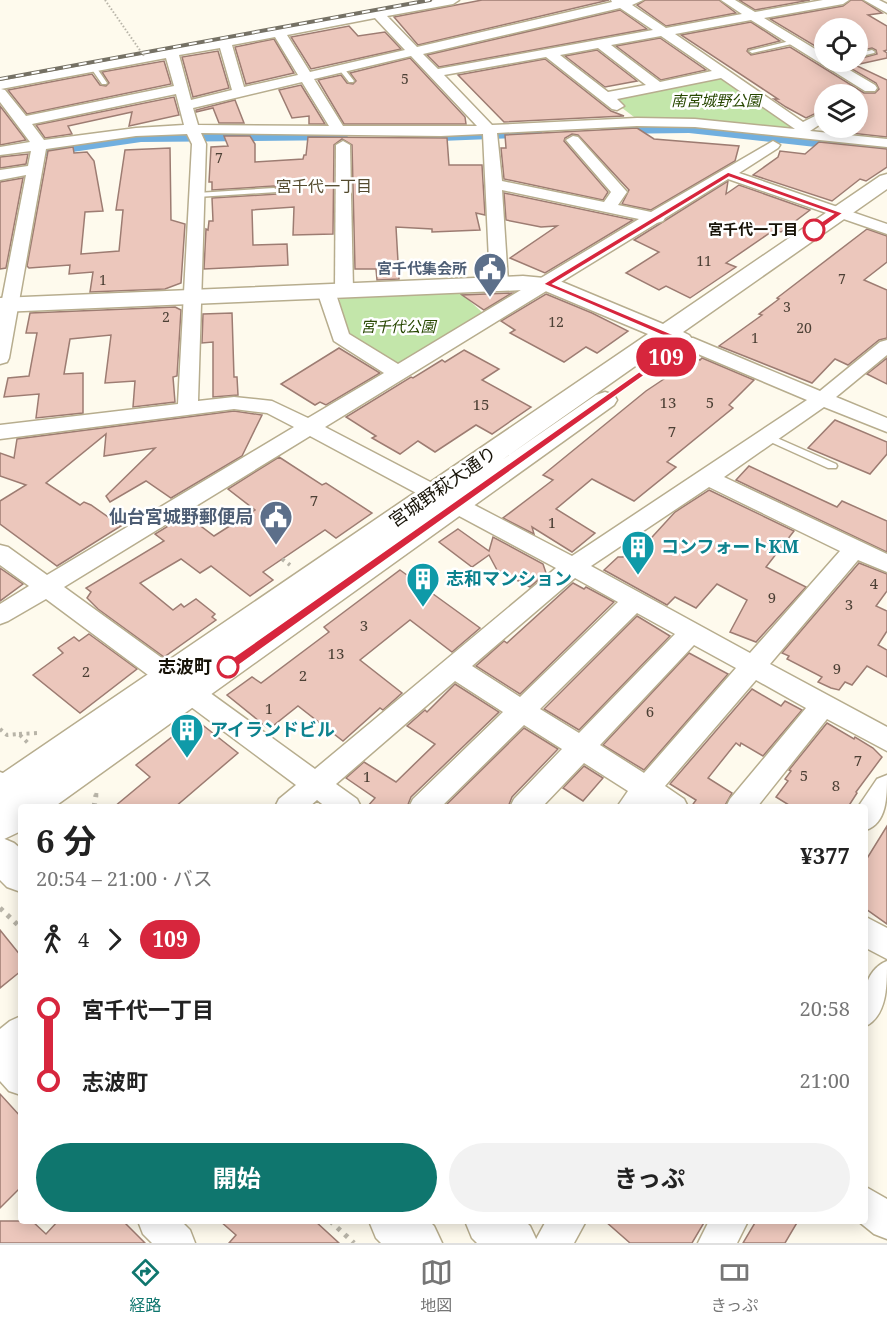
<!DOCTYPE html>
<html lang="ja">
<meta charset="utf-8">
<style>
:root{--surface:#fff;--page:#f2f2f2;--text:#222;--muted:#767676;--line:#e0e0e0;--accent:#0f766e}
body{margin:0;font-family:"Noto Serif","Noto Sans JP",serif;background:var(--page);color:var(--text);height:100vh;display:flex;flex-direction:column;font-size:22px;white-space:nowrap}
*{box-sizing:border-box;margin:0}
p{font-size:20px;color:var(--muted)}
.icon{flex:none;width:33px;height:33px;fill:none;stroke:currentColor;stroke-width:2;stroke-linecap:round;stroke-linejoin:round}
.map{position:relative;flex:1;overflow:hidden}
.side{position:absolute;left:18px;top:804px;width:850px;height:420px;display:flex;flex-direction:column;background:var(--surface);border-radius:6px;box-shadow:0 3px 15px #0003}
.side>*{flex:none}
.badge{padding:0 12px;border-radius:20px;font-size:21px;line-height:39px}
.controls{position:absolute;left:814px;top:18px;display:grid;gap:12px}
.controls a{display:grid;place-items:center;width:54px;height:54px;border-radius:50%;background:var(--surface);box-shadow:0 3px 15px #0003;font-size:30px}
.map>.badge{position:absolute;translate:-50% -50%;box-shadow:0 0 0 3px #fff}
.legs{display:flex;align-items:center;gap:9px;height:66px;padding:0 18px;font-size:20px}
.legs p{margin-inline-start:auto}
.summary{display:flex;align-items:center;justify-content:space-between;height:102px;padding:0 18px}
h1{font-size:33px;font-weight:700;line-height:45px}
.button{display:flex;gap:12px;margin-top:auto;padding:12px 18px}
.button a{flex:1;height:69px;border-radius:36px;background:var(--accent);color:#fff;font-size:24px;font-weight:700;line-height:69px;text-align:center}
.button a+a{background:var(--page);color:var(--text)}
ul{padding:0 18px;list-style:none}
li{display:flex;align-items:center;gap:21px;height:72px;font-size:22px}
li i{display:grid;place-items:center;width:9px;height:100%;margin:0 8px;background:currentColor}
li i::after{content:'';width:15px;height:15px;margin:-8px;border:4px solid;border-radius:50%;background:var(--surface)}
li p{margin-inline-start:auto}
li:first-child i{background:linear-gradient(#0000 50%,currentColor 0)}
li:last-child i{background:linear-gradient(currentColor 50%,#0000 0)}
.tabs{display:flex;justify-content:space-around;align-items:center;height:84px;border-top:2px solid var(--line);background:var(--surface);font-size:16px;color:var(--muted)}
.tabs a{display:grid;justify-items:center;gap:3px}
.tabs .on{color:var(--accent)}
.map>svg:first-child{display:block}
.green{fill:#c3e6aa}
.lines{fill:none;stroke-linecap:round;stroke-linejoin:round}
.canal{fill:#71afdf;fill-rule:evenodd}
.building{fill:#ecc7bc;stroke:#9d7c72;stroke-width:1.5}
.service-casing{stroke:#b7ad8e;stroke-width:3}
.minor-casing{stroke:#b7ad8e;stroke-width:3}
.tertiary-casing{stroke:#b7ad8e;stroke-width:3}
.secondary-casing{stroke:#b7ad8e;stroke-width:3}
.path-far1{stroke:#b8b4a8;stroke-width:4;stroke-dasharray:3 4.5;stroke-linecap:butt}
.path{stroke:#b8b4a8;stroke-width:5;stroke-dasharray:4 6;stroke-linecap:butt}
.service{fill:#fff;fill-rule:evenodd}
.minor{fill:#fff;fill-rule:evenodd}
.tertiary{fill:#fff;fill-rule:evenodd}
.secondary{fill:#fff;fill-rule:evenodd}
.rail-casing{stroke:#757165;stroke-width:4}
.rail{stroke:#fff;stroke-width:2;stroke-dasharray:8;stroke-linecap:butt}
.path-bridge{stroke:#b8b4a8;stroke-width:2;stroke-dasharray:1.5 2;stroke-linecap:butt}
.line-1{fill:#d7263d;stroke:#fff;stroke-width:1.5}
.stop-1-dot{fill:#fff;stroke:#d7263d;stroke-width:3}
.labels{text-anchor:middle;stroke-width:5;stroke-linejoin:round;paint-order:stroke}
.far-number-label{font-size:14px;fill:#4c4035}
.far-park-label{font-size:15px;font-style:italic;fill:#274700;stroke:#fff}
.far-stop-label{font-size:15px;font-weight:bold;fill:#171308;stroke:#fff;text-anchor:end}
.far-service-label{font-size:15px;font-weight:bold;fill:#4e5e75;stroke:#fff;text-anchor:end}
.number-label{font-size:15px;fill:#4c4035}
.far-neighbourhood-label{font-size:16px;fill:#544b2f;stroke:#fff}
.street-label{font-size:18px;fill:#171308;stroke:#fff}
.service-label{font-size:18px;font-weight:bold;fill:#4e5e75;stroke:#fff;text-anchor:end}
.culture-label{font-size:18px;font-weight:bold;fill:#0d838f;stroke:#fff;text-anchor:start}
.stop-label{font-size:18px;font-weight:bold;fill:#171308;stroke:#fff;text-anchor:end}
</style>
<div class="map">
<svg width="887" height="1243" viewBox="0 0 887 1243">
<rect width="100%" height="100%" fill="#fefaed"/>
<g class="green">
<path d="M 718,77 L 726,79 L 795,128 L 790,131 L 646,120 L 634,117 L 613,101 L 615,97 Z"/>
<path d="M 458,290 L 485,315 L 401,364 L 390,364 L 345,334 L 336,302 L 346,295 Z"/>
</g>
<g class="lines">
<g class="canal">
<path d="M 689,125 L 887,147 L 887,155 L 689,133 L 607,134 L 600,130 L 607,126 Z"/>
<path d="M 536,130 L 541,131 L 543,134 L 541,137 L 415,142 L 408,138 L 415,134 Z"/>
<path d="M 341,133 L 346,134 L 348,137 L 346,140 L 141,142 L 45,156 L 38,152 L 45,148 L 141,134 Z"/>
</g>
</g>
<g class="building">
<path d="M 482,0 L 609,0 L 418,45 L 394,17 Z"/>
<path d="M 645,0 L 719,0 L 736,13 L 666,26 L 637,5 Z"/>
<path d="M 739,0 L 810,0 L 755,10 Z"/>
<path d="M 851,0 L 862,0 L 882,13 L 868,15 L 887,26 L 887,50 L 884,51 L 887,53 L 887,58 L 855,65 L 887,80 L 887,137 L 832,131 L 825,128 L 858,128 L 858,94 L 825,94 L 825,109 L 806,118 L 786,107 L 774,99 L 778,99 L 681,35 L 751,22 L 780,41 L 748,49 L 747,51 L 751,55 L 790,47 L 864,93 L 875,93 L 879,89 L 876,83 L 840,62 L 858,62 L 858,59 L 877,54 L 876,50 L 872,48 L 858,51 L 858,28 L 825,28 L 825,52 L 770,19 L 843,6 Z"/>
<path d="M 620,10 L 647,29 L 439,67 L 427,55 Z"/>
<path d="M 349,26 L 358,36 L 385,32 L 401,49 L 311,69 L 291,37 Z"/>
<path d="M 660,38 L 706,70 L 661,80 L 616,46 Z"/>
<path d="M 274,39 L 294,73 L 246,84 L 235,47 Z"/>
<path d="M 597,50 L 637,81 L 605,87 L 565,56 Z"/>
<path d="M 218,51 L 229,88 L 193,97 L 182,57 Z"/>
<path d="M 410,58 L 465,117 L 466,124 L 344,124 L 318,80 L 341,75 L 347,83 L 353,84 L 356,81 L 350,73 Z"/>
<path d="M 545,59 L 611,111 L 624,116 L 504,122 L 458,75 Z"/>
<path d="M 164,61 L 171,84 L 27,114 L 8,90 L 92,74 L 100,85 L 106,86 L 109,83 L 102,72 Z"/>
<path d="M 301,85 L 325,124 L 309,124 L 309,116 L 292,118 L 279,90 Z"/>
<path d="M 174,97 L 179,115 L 129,126 L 132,112 L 68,126 L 72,134 L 45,138 L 36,125 Z"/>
<path d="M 235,100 L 244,123 L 219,123 L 213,108 L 196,112 L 196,110 Z"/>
<path d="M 0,106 L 26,140 L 0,145 Z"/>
<path d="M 637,128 L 654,139 L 739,146 L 735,161 L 651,210 L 622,204 L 629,190 L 578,135 L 572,134 L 565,138 L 564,141 L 608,192 L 603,200 L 504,179 L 501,148 L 506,148 L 505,135 Z"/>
<path d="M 224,136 L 250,136 L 255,144 L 255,162 L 303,159 L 304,155 L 306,155 L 308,137 L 447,138 L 449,165 L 482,165 L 485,215 L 476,213 L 480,230 L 432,232 L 432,229 L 396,227 L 399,279 L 377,280 L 376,269 L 355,269 L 352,145 L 342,139 L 334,145 L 333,234 L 293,235 L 294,207 L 252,210 L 253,245 L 287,244 L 288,265 L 204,269 L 206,229 L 208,230 L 209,221 L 213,221 L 212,198 L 277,194 L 280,191 L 274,186 L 212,190 L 212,182 L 209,182 L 211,147 L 228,146 Z"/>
<path d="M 819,142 L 887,149 L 887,167 L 866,181 L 860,179 L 832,201 L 753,175 L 778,157 L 780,151 L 805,154 Z"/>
<path d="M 73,147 L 74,153 L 87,152 L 94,161 L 103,211 L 85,212 L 81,254 L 119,251 L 123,210 L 116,210 L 125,150 L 170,148 L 171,220 L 185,224 L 181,283 L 165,289 L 90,292 L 93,272 L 69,274 L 70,265 L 29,268 L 27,266 L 48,151 Z"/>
<path d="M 28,154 L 26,164 L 0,168 L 0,157 Z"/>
<path d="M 23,178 L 6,268 L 0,269 L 0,182 Z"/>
<path d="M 728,181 L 726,194 L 739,185 L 810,210 L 781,232 L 774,230 L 726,263 L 736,267 L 690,298 L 666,286 L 659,290 L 626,273 L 659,252 L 634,240 Z"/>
<path d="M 504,193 L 633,220 L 545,273 L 510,258 L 557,226 L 541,227 L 506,220 Z"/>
<path d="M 867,229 L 887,236 L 887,262 L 864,280 L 887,290 L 887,338 L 879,340 L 848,365 L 835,359 L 812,383 L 719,346 L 762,315 L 759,314 L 779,299 L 777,298 Z"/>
<path d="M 512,293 L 484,310 L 462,295 Z"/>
<path d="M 546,294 L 592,313 L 628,331 L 597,353 L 586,347 L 564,362 L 510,333 L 515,330 L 501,321 Z"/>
<path d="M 175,307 L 181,310 L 177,376 L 173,377 L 175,402 L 133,407 L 135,381 L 105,383 L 111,335 L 70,339 L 64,374 L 83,373 L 83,413 L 36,418 L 39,394 L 4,397 L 8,378 L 29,376 L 37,333 L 26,333 L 30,313 Z"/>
<path d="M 232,313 L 234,377 L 237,377 L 238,395 L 213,397 L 213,342 L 202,343 L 203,314 Z"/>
<path d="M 339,348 L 380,373 L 326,405 L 320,402 L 315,405 L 281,384 Z"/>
<path d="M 464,350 L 499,369 L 482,380 L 531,407 L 492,434 L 476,425 L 435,452 L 418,441 L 400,454 L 372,438 L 376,436 L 346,417 L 411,377 L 413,378 L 442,360 L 445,362 Z"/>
<path d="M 695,358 L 700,360 L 702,358 L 754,380 L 729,405 L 733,408 L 667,462 L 676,467 L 634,501 L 592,479 L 556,509 L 595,533 L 572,552 L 532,527 L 534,534 L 503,518 L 553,480 L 543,475 L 646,391 L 673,373 L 676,374 Z"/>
<path d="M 887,358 L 887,384 L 867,374 Z"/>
<path d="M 234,411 L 262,415 L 242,456 L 171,498 L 146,481 L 110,502 L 106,496 L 155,448 L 104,456 L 106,434 L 46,483 L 80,505 L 84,502 L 91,505 L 121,526 L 57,566 L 0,524 L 0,501 L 26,485 L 0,476 L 0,453 L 14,458 L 17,439 Z"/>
<path d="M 835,420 L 887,442 L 887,454 L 870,474 L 808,448 Z"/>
<path d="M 279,457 L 322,485 L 326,483 L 372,513 L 336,538 L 325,530 L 263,572 L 273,580 L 250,596 L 211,566 L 200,573 L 181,559 L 140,583 L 173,610 L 181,604 L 184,607 L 196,599 L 215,614 L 212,617 L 216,620 L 164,657 L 98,609 L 87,598 L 91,592 L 86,588 L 164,541 L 155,534 L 186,515 L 214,536 L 255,510 L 228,489 Z"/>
<path d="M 749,466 L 837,507 L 842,501 L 887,521 L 887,552 L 736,480 Z"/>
<path d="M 709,490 L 794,531 L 766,567 L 806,587 L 756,642 L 730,632 L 747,600 L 717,584 L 696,608 L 675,597 L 667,605 L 604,570 L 618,557 L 623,557 L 635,544 L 642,548 L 675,512 Z"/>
<path d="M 458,529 L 489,551 L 493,537 L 543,564 L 546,573 L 530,587 L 497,570 L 489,555 L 472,567 L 439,542 Z"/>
<path d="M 859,563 L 887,574 L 887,591 L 876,606 L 887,611 L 887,631 L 878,645 L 887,650 L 887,677 L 867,666 L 852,685 L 845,682 L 839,690 L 831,688 L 818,682 L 822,677 L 787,659 L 789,656 L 782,653 Z"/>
<path d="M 0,568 L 23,584 L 0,601 Z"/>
<path d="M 400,570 L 480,628 L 452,652 L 410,620 L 360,660 L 402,693 L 383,710 L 380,708 L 343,741 L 298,706 L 269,729 L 227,695 L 252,677 L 261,683 L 329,632 L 324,627 Z"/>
<path d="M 573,583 L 584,589 L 586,587 L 614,602 L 520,694 L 476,666 L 504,641 L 507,643 Z"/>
<path d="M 637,616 L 670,636 L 579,730 L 544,709 Z"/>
<path d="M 89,634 L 137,669 L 80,713 L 33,675 L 63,653 L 58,648 L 74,637 L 79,641 Z"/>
<path d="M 689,653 L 728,674 L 644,770 L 603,745 Z"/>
<path d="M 455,684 L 499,712 L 411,797 L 407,807 L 367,807 L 375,798 L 346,778 L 364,762 L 396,782 L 435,744 L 407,726 L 425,710 L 427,712 Z"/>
<path d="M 752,689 L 781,706 L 785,701 L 802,710 L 763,756 L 741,743 L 740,746 L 736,743 L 708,778 L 732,793 L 724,807 L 691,807 L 696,800 L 670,784 Z"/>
<path d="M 195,719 L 238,753 L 175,807 L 114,807 L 150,777 L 136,765 Z"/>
<path d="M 827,723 L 854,739 L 855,737 L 873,748 L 882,757 L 856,792 L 857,793 L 848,807 L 792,807 L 776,797 L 788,781 L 785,779 L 791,771 L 789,770 Z"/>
<path d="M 524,728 L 558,749 L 512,797 L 508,807 L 444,807 Z"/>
<path d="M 584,766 L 603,778 L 583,801 L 563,788 Z"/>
<path d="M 887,826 L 887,924 L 866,909 L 866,860 Z"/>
<path d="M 0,930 L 21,956 L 21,971 L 0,988 Z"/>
<path d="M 0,1094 L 21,1117 L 21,1187 L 0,1208 Z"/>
<path d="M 0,1221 L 32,1221 L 46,1234 L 58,1221 L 123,1221 L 145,1243 L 0,1243 Z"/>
<path d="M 220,1221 L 315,1221 L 339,1243 L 229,1243 L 236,1235 Z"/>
<path d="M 605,1221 L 705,1221 L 692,1243 L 630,1243 Z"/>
<path d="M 756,1221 L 798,1221 L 785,1243 L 743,1243 Z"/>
</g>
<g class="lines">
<g class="service-casing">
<g id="service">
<path d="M 794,40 L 796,41 L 796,43 L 752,53 L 749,51 Z"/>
<path d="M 872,50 L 875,52 L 874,53 L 858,57 L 858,53 Z"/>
<path d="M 92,67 L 96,67 L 107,83 L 106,84 L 102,84 L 91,68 Z"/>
<path d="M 339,67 L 343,67 L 354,81 L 353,82 L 349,82 L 338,68 Z"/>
<path d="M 274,188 L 278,190 L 277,192 L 197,197 L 193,195 L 197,193 Z"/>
<path d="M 768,434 L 836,464 L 837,466 L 836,468 L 828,468 L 764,439 L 763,437 Z"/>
</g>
</g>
<g class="minor-casing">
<g id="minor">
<path d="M 434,0 L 459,0 L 453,4 L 387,16 L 417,47 L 612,2 L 611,0 L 643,0 L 632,5 L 666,28 L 742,14 L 721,0 L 735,0 L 755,12 L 823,0 L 849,0 L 843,4 L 764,18 L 825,55 L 825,62 L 836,62 L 875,85 L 877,88 L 875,91 L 865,91 L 751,20 L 675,34 L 803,122 L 825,111 L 825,121 L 810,131 L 887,139 L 887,147 L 695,127 L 637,126 L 497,133 L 502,181 L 604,202 L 611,192 L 566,140 L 573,136 L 578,137 L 627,192 L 618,205 L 651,212 L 773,141 L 780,145 L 778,148 L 739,173 L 887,224 L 887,234 L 728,179 L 665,218 L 663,221 L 657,223 L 325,427 L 572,556 L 807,400 L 679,346 L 677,342 L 679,338 L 693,338 L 820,391 L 880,342 L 887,340 L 887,355 L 836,397 L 887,418 L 887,432 L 824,407 L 724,477 L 887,554 L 887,572 L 858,560 L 770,664 L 887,727 L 887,751 L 827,719 L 757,807 L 726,807 L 730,799 L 806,708 L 756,680 L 665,786 L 684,799 L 688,807 L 617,807 L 628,791 L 584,763 L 542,807 L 510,807 L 514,799 L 562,749 L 524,725 L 441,807 L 409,807 L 413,799 L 503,712 L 455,681 L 336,784 L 357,799 L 361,807 L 326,807 L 317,800 L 309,807 L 275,807 L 279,799 L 296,785 L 46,599 L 8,621 L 0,624 L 0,604 L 29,586 L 0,565 L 0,545 L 8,547 L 47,575 L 294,427 L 267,413 L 234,409 L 0,439 L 0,425 L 178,404 L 192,144 L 187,134 L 136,136 L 46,149 L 9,358 L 7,362 L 0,364 L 0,310 L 26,175 L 0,180 L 0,170 L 28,166 L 31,151 L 0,155 L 0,147 L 30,142 L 0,102 L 0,81 ZM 620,8 L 653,30 L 438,69 L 423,54 ZM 375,18 L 405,50 L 310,72 L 287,35 ZM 661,36 L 712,71 L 660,82 L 611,45 ZM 275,37 L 298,75 L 244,87 L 232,45 ZM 220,48 L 232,90 L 191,100 L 179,55 ZM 598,48 L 646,85 L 608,92 L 560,55 ZM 411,56 L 477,126 L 343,126 L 314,79 ZM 546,57 L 612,109 L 617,110 L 624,106 L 617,99 L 721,78 L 795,129 L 695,119 L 637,118 L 492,125 L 444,75 ZM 166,58 L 174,86 L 26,116 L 5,90 L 1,89 ZM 302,82 L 329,126 L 198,125 L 193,108 ZM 176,94 L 184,125 L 136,128 L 44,140 L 32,124 ZM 201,133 L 441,136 L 483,134 L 490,282 L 493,286 L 505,286 L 508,282 L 502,190 L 639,219 L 398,364 L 349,334 L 335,291 L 332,287 L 320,287 L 317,291 L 334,341 L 384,373 L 308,418 L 272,401 L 234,397 L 198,401 L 206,144 ZM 310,436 L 556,568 L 315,769 L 64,587 ZM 709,487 L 840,551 L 750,653 L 591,566 ZM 575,578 L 618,602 L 520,697 L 472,666 ZM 637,613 L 675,634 L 579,733 L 540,709 ZM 694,645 L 736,668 L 644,773 L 600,745 Z"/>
<path d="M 864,0 L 879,0 L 887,4 L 887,13 Z"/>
<path d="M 343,141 L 350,145 L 353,290 L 350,294 L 338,294 L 335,290 L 336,145 Z"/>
<path d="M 887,775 C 887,797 887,823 866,830 L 866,807 L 858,807 L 877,779 Z"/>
<path d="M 866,917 L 887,928 L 887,959 L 866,948 Z"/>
<path d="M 887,961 C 887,986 887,1015 866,1026 C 863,1002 861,972 887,961 Z"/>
<path d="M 21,1016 L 21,1095 L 9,1091 L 0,1081 L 0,1029 L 10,1021 Z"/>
<path d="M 866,1187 L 887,1199 L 887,1239 L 874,1234 L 858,1221 L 866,1221 Z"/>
<path d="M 138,1221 L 181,1221 L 190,1230 L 195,1243 L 152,1243 L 143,1234 Z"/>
<path d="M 546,1221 L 586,1221 L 574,1243 L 534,1243 Z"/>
<path d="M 709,1221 L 748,1221 L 737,1243 L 698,1243 Z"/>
</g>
</g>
<g class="tertiary-casing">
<path id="tertiary" d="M 887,174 L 887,189 L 683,332 L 689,335 L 693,340 L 689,345 L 681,347 L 668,343 L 502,460 L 596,395 L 605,392 L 614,395 L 617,400 L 614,405 L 54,807 L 21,807 L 21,831 L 0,841 L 0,775 L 648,334 L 543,290 L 523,290 L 0,312 L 0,298 L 523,276 L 555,279 L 663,324 L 880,176 Z"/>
</g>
<g class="secondary-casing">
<g id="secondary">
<path d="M 0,772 C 18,778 32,790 40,807 L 21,807 L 21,823 L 8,819 L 0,812 Z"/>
<path d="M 0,837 L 14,843 L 21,849 L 21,892 L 7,887 L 0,880 Z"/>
<path d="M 369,1221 L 429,1221 L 434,1226 L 442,1243 L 381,1243 L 376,1238 Z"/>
<path d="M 465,1221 L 525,1221 L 530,1226 L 538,1243 L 477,1243 L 472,1238 Z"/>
</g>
</g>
<g class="path-far1">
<path d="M 282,559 L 290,565"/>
<path d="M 0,729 L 7,735 L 19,734 L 29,744"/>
<path d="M 19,734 L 39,733"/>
<path d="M 96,796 L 97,790"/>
</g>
<g class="path">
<path d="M 94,807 L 96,795"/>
<path d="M 0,908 L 21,928"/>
<path d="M 330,1221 L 354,1243"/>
</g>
<use href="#service" class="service"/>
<use href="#minor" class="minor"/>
<use href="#tertiary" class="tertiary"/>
<use href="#secondary" class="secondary"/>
<g class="rail-casing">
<path id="rail" d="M 0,79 L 430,0"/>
</g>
<use href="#rail" class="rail"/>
<path class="path-bridge" d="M 105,0 L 144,56"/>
</g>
<path class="line-1" d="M 728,172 L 843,213 L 817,232 L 811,232 L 811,229 L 833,214 L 729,177 L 553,284 L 691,342 L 232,670 L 224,670 L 224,664 L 680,343 L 543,284 Z"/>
<defs>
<g id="civic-pin" transform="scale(1.725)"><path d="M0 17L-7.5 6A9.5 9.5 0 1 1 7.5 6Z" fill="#5c6f8a" stroke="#fff"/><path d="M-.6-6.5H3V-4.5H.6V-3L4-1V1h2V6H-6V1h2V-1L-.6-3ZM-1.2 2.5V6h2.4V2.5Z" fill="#fff"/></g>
<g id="building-pin" transform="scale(1.725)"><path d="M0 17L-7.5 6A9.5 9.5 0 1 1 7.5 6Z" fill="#0f9aa8" stroke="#fff"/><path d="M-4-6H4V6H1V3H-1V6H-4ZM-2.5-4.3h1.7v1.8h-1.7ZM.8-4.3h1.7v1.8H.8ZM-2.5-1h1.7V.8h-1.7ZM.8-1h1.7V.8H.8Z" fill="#fff"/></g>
</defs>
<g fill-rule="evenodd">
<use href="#civic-pin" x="490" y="269"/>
<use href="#civic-pin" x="276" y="517"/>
<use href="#building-pin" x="638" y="547"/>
<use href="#building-pin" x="423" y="579"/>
<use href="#building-pin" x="187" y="730"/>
</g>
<g class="stop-1-dot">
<circle cx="814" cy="230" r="10"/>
<circle cx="228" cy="667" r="10"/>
</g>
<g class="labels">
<g class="far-number-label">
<text x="405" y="84">5</text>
<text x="219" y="163">7</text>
<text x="704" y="266">11</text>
<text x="842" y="284">7</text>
<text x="103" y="285">1</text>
<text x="787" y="312">3</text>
<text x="166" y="322">2</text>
<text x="556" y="327">12</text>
<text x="804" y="333">20</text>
<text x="755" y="343">1</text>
</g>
<g class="far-park-label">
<text x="716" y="106">南宮城野公園</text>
<text x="398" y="332">宮千代公園</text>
</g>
<g class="far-stop-label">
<text x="798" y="235">宮千代一丁目</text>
</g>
<g class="far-service-label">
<text x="467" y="274">宮千代集会所</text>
</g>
<g class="number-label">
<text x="668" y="408">13</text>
<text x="710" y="408">5</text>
<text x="481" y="410">15</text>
<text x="672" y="437">7</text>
<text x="314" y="506">7</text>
<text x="552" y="528">1</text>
<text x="874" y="589">4</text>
<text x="772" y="603">9</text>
<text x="849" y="610">3</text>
<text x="364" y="631">3</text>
<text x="336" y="659">13</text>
<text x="837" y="674">9</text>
<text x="86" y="677">2</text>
<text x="303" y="681">2</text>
<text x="269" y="714">1</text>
<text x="650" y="717">6</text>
<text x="858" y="766">7</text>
<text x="804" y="781">5</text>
<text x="367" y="782">1</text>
<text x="836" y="791">8</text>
</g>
<g class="far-neighbourhood-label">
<text x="324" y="192">宮千代一丁目</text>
</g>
<g class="street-label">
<text transform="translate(443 487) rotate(-35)" y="6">宮城野萩大通り</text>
</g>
<g class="service-label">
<text x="253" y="523">仙台宮城野郵便局</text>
</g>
<g class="culture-label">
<text x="661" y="553">コンフォートKM</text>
<text x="446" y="585">志和マンション</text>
<text x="210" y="736">アイランドビル</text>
</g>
<g class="stop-label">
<text x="212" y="673">志波町</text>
</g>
</g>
</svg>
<div class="controls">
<a><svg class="icon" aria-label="locate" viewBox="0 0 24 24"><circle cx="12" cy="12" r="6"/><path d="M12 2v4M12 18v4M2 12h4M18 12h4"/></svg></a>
<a><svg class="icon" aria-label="layers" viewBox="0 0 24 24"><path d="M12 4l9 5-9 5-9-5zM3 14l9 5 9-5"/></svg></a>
</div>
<b class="badge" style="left:666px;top:357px;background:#d7263d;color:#fff">109</b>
<section class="side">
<div class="summary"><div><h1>6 分</h1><p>20:54 – 21:00 · バス</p></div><b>¥377</b></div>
<div class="legs"><svg class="icon" aria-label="walk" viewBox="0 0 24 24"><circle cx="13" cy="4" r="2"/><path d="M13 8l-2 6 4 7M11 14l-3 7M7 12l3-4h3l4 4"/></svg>4<svg class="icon" aria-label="forward" viewBox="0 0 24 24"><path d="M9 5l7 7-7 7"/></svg><b class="badge" style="background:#d7263d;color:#fff">109</b></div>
<ul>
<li><i style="color:#d7263d"></i><b>宮千代一丁目</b><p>20:58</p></li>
<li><i style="color:#d7263d"></i><b>志波町</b><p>21:00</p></li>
</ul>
<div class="button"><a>開始</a><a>きっぷ</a></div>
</section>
</div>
<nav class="tabs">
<a class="on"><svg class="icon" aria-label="directions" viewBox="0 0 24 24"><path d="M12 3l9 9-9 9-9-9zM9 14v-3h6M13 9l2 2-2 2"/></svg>経路</a>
<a><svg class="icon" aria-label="map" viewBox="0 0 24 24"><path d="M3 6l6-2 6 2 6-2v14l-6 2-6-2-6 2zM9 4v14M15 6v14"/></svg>地図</a>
<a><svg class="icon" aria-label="tickets" viewBox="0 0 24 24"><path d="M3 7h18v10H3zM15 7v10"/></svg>きっぷ</a>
</nav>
